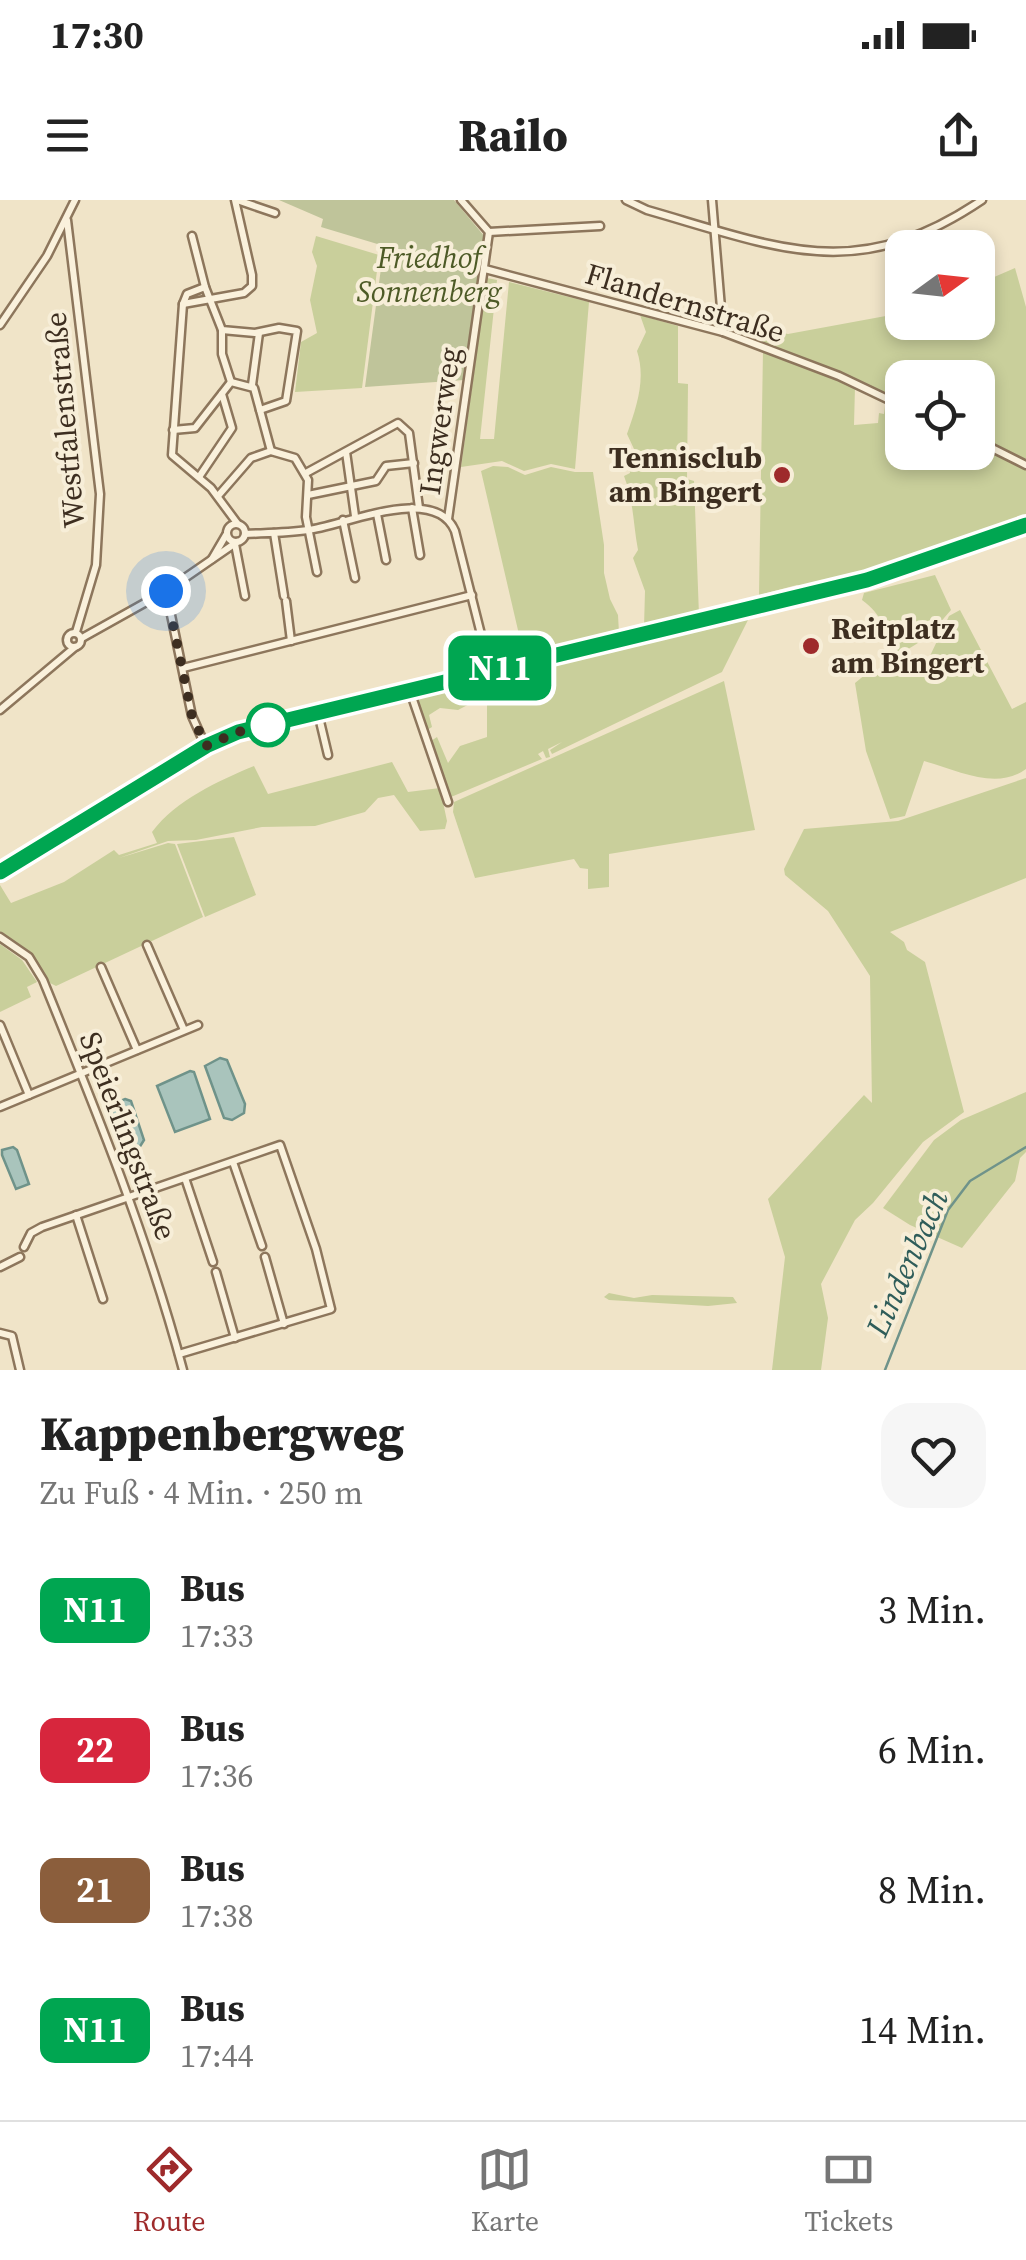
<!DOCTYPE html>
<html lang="de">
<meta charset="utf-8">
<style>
:root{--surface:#fff;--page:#f6f6f6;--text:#222;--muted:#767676;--line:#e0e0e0;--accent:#9e2a2b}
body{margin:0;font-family:"Source Serif 4",serif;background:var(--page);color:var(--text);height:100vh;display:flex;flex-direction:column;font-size:38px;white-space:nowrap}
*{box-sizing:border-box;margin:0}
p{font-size:32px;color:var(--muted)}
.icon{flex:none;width:55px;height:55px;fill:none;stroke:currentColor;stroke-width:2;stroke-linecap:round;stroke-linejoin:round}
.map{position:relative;height:1170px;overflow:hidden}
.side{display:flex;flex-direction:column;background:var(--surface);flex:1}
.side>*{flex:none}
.badge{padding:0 20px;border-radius:15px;font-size:35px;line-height:65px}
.needle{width:65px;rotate:75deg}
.tools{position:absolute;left:885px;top:30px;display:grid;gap:20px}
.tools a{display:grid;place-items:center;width:110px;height:110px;border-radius:20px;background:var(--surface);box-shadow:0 5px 15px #0003;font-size:50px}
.you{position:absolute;width:50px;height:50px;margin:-25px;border:8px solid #fff;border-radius:50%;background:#1a73e8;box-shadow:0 0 0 15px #1a73e833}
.map>.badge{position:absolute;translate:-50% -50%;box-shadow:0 0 0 5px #fff}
.round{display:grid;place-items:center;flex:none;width:105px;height:105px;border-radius:30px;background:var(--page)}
.summary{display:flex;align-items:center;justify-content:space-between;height:170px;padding:0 40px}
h1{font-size:48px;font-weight:800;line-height:75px}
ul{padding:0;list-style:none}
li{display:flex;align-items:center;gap:30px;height:140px;padding:0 40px}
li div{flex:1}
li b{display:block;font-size:38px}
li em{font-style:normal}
li .badge{min-width:110px;font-weight:700;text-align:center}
.status{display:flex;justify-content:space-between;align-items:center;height:70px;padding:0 50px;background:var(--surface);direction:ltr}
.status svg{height:28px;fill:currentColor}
header{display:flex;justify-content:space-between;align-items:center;height:130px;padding:0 40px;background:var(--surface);font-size:45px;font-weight:800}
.dock{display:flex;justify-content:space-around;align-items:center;height:140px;border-top:2px solid var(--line);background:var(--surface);font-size:28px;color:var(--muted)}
.dock a{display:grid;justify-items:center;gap:5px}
.dock .active{color:var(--accent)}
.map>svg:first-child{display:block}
.green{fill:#c9cf9b}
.cemetery{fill:#bfc49a}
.water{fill:#a9c4bc;stroke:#6f938a;stroke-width:2.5}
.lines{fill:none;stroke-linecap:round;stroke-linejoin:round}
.stream{stroke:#6f938a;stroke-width:2.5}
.street-casing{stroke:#8d765c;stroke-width:11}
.primary-casing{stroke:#5b4430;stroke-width:15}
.street{stroke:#faf1dc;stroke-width:6}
.primary{stroke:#f3d9a0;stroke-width:10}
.line-casing{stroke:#fff;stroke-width:22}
.line{stroke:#00a651;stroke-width:15}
.walk{stroke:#3d2e20;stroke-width:10;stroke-dasharray:0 18}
.poi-dot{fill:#9e2a2b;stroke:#f7eed8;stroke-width:4}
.stop-dot{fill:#fff;stroke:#00a651;stroke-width:5}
.labels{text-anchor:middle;stroke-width:8;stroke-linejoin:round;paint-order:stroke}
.park-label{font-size:30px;font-style:italic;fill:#4d5a26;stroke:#f7eed8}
.street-label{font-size:30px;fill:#3d2e20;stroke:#f7eed8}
.poi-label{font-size:30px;font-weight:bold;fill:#3d2e20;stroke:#f7eed8;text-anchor:end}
.water-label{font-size:32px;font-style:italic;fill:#2f5d5a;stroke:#f7eed8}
</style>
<div class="status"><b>17:30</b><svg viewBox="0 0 49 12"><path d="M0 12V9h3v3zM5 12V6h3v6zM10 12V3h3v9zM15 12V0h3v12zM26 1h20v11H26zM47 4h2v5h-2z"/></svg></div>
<header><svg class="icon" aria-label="menu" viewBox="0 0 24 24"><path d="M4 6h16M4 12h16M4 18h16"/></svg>Railo<svg class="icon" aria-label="share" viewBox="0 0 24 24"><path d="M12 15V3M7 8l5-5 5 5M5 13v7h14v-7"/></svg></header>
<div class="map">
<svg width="1026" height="1170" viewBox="0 0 1026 1170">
<rect width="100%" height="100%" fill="#f0e4c8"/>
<g class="green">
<path d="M 316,36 L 379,55 L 362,188 L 295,192 L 301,142 L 317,133 L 310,100 L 317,66 L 312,52 Z"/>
<path d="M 1015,68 L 1026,107 L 1026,259 L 978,239 L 978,178 L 902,178 L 902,203 L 840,173 L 727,131 L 727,122 L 788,134 L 902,113 L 902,122 L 978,122 L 978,84 Z"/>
<path d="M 487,78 L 497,80 L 480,239 L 494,239 L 509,82 L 589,102 L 575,269 L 551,264 L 524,271 L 502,261 L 461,267 Z"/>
<path d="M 640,115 L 678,126 L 678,183 L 688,184 L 687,279 L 694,281 L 699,415 L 644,427 L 645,391 L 633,358 L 638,350 C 633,324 634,302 624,276 L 630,273 L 628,257 L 634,249 L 627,234 C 637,206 646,179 637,151 L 646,132 Z"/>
<path d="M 763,150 L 855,187 L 854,225 L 878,223 L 879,213 L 884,214 L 885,206 L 902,214 L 902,252 L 978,252 L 978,245 L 1026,269 L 1026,319 L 908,362 L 806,389 L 797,385 L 759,395 Z"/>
<path d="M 493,266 L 508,267 L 525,275 L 551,267 L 575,272 L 593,272 L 604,345 L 604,373 L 610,399 L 618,415 L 619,433 L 524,456 L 481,271 Z"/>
<path d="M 935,375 L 951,410 C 932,432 917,450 888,456 L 885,452 C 886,427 882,415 862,400 L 864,393 Z"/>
<path d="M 960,410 L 1012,509 L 1026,502 L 1026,569 C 996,591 957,570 924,561 L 905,616 L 890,619 L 866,551 L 855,483 L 866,474 L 887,476 L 929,458 L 949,416 Z"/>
<path d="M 751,414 L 722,472 L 552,554 L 550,550 L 562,542 L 548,549 L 550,557 L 546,558 L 543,551 L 538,554 L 542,559 L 451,597 L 431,541 L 437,537 L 448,563 L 460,546 L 487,537 L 487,499 L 483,497 L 458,510 L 440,508 L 429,515 L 432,527 L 427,530 L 417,500 L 420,493 Z"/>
<path d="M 724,481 L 755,630 L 609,654 L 609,687 L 588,689 L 588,669 L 580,668 L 574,659 L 475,678 L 453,612 L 454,602 Z"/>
<path d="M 392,562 L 408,592 L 440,588 L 447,621 L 445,629 L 420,631 L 394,595 L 378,598 L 365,612 L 315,626 L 262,627 L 196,640 L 168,641 L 119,658 L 168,643 L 175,644 L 203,717 L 56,786 L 48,782 L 32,754 L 0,732 L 0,685 L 11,703 L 64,682 L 114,650 L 119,655 L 157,643 L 152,632 C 176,600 218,581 254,566 L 268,594 Z"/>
<path d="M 1026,578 L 1026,678 L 890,732 L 904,742 L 907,750 L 925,762 L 964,912 L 923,942 L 873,1003 L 855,1020 L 821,1084 L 828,1118 L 821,1170 L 772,1170 L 785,1057 L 768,999 L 864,895 L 872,903 L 870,776 L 828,711 L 785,675 L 784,669 L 804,629 L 898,621 Z"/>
<path d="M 234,637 L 256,695 L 205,717 L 177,644 Z"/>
<path d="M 0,744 L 22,760 L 37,782 L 27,787 L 31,797 L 0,812 Z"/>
<path d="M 1026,892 L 1026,952 L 1020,958 L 1015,981 L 962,1048 L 910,1025 L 883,1008 L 934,940 L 961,920 Z"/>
<path d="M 609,1093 L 634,1098 L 652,1095 L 733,1097 L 737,1103 L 708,1106 L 609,1100 L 604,1097 Z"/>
</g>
<path class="cemetery" d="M 279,0 L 454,0 L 485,37 L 464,180 L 365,187 L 384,46 L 321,27 L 323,19 Z"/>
<g class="water">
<path d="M 220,858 L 227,860 L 245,904 L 244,913 L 232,920 L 224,918 L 205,866 Z"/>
<path d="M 190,871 L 194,872 L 210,919 L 175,932 L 157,886 Z"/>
<path d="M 125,899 L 131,901 L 144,940 L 139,948 L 126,948 L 111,910 L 113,904 Z"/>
<path d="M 13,947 L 17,950 L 29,984 L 16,989 L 2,955 L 2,950 Z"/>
</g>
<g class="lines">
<path class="stream" d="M 885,1170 L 948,1010 L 970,981 L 1026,947"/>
<g class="street-casing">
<g id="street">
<path d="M 237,0 L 275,13"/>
<path d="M 626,0 L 647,10 C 780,48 856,85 982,0"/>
<path d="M 712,0 L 723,132"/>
<path d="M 67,20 L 100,294 L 96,365 L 76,432"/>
<path d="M 489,32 L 600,26"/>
<path d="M 192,36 L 205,87 L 222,130 L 255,133 L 279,128 L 297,131 L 286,201 L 260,210"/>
<path d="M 485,69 L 723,132 L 839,176 L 902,206"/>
<path d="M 205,87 L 187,94 L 183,104 L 172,255 L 211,288 L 237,323"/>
<path d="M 183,104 L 244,93 L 252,86 L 252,75 L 235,0"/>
<path d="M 0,125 L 47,56 L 75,0"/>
<path d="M 222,130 L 222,154 L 231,182"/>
<path d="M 252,185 L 259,133"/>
<path d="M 173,230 L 195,228 L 231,182 L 254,188 L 271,251"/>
<path d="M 978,241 L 1026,265"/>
<path d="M 346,252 L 355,316"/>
<path d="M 306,273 L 398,223 L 409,233 L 419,308"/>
<path d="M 199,277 L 232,228 L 222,194"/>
<path d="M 308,295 L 376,281 L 386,266 L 414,263"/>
<path d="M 218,296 L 251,258 L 271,251 L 295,258 L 308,280 L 306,317 L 317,372"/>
<path d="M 412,308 L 420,355"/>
<path d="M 377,314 L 386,360"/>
<path d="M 448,319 L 489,32 L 461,0"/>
<path d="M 343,320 L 355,378"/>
<circle cx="236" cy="333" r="9"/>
<path d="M 274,333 L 284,396"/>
<path d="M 245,334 C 266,333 287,333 308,330 C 343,326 435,283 455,331 L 490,470"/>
<path d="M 235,344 L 245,396"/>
<path d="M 212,359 L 226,335"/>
<path d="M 166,391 L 192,516 L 205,545"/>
<path d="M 286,401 L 291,441"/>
<circle cx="74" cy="440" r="7"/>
<path d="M 82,438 L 166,391 L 237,342"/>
<path d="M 183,468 L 472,395"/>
<path d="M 410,491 L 448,602"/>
<path d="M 0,510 L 75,447"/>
<path d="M 318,513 L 328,555"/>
<path d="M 0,737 L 29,757 L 43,780 C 95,908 147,1035 183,1170"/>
<path d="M 147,745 L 184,830"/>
<path d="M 101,767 L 137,850"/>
<path d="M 0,825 L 29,895"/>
<path d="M 0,907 L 198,825"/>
<path d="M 233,962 L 262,1046"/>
<path d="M 185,978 L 213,1062"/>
<path d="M 76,1015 L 103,1099"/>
<path d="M 24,1047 L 31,1033 L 42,1027 L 280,945 L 316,1049 L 331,1109 L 179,1154"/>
<path d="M 265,1057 L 284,1124"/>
<path d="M 0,1067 L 20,1057"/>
<path d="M 216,1072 L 235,1138"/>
<path d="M 0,1133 L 12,1136 L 20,1170"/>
</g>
</g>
<g class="primary-casing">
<path id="primary" d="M 0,672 L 206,546 L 238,532 L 867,380 L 935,359 L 1026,325"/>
</g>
<use href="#street" class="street"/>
<use href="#primary" class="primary"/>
</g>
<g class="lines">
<g class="line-casing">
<path id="line" d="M 0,672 L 206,546 L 238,532 L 867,380 L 1026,325"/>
</g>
<use href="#line" class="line"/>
<path class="walk" d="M 166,391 L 192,516 L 206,546 L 238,532 L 268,525"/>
</g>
<g class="poi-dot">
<circle cx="782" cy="275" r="10"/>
<circle cx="811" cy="446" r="10"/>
</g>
<circle class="stop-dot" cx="268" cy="525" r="20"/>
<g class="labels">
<g class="park-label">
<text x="429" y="68">Friedhof<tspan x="429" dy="34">Sonnenberg</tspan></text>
</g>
<g class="street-label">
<text transform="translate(685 103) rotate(17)" y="10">Flandernstraße</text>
<text transform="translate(65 220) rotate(-95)" y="10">Westfalenstraße</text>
<text transform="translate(440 221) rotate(-82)" y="10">Ingwerweg</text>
<text transform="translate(128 936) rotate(69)" y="10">Speierlingstraße</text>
</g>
<g class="poi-label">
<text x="762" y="268">Tennisclub<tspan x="762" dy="34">am Bingert</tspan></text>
<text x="831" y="439" text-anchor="start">Reitplatz<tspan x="831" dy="34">am Bingert</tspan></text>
</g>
<g class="water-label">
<text transform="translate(907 1063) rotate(-66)" y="11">Lindenbach</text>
</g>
</g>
</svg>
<div class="tools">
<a><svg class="needle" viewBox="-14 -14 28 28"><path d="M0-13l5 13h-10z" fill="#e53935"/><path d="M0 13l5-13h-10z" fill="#767676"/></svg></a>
<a><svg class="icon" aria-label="locate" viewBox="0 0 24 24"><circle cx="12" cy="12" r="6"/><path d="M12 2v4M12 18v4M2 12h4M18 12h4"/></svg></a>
</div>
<div class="you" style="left:166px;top:391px"></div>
<b class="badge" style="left:500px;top:468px;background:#00a651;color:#fff">N11</b>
</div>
<section class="side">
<div class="summary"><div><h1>Kappenbergweg</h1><p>Zu Fuß · 4 Min. · 250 m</p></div><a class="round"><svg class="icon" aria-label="heart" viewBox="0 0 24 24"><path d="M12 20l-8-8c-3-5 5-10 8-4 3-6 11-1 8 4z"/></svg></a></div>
<ul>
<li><span class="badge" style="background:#00a651;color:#fff">N11</span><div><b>Bus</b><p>17:33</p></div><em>3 Min.</em></li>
<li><span class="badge" style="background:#d7263d;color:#fff">22</span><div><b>Bus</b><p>17:36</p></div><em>6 Min.</em></li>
<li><span class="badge" style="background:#8b5e3c;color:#fff">21</span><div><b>Bus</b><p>17:38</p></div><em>8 Min.</em></li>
<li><span class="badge" style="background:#00a651;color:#fff">N11</span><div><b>Bus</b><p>17:44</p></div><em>14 Min.</em></li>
</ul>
</section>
<nav class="dock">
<a class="active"><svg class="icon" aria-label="directions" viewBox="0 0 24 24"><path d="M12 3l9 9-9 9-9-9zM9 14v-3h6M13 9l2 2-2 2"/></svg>Route</a>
<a><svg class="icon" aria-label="map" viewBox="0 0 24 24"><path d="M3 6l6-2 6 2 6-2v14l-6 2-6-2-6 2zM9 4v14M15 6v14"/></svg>Karte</a>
<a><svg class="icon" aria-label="tickets" viewBox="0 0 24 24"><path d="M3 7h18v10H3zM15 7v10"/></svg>Tickets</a>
</nav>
